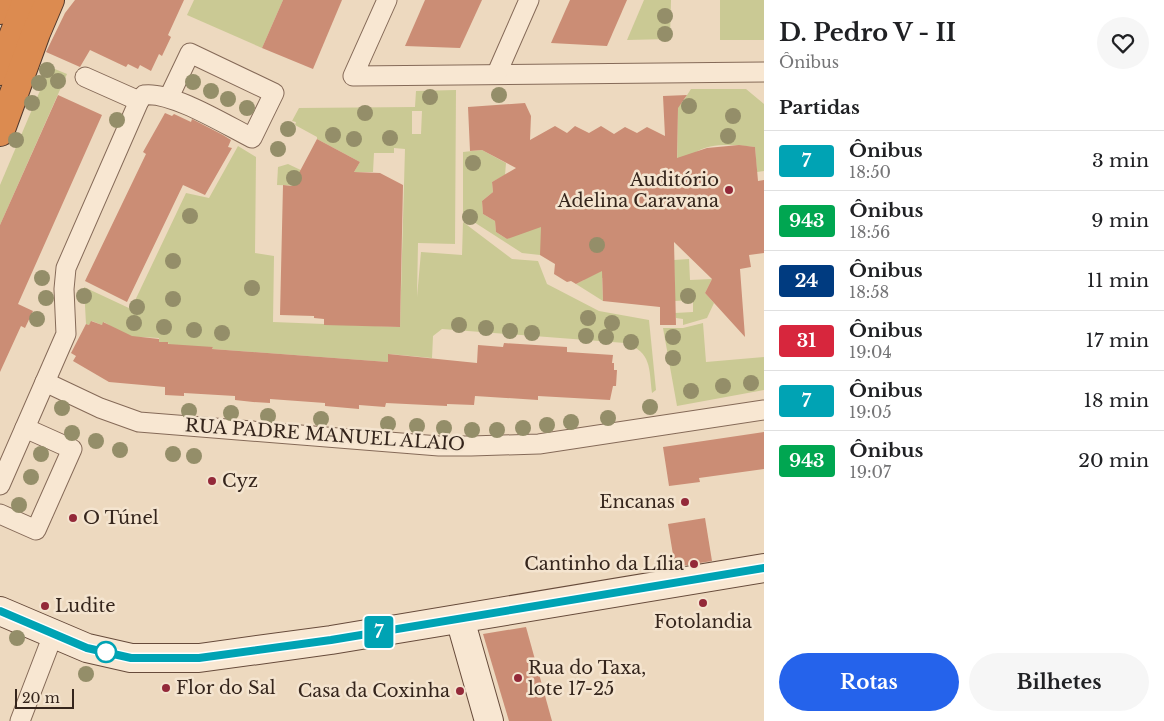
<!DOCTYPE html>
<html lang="pt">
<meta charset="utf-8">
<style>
:root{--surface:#fff;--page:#f6f6f6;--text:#202124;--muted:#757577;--line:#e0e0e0;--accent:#2563eb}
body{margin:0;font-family:"Libre Baskerville",serif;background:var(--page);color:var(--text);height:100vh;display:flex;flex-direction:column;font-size:19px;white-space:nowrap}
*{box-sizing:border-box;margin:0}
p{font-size:16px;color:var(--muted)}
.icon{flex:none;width:28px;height:28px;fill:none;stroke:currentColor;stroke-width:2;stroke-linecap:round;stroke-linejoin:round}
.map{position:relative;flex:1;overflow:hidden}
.details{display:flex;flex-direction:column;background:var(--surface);width:400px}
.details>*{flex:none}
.badge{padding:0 10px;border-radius:4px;font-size:18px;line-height:32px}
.scale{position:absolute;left:15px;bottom:12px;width:59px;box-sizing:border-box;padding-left:5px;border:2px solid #35251c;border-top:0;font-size:14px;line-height:18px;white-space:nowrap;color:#35251c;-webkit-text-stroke:4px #f4e4cf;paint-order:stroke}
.map>.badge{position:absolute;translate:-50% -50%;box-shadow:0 0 0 2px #fff}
h2{padding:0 15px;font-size:19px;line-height:45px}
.round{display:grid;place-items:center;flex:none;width:52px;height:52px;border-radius:26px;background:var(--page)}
.head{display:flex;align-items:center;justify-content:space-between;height:85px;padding:0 15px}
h1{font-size:24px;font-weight:700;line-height:38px}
.button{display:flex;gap:10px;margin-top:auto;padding:10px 15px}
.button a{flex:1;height:58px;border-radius:30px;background:var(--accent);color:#fff;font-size:20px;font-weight:700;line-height:58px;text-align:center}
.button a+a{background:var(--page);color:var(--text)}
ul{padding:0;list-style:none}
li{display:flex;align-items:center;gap:15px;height:60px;padding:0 15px;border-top:1px solid var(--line)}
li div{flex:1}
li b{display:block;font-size:19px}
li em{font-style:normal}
li .badge{min-width:55px;font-weight:700;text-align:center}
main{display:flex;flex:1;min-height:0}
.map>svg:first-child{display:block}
.green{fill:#cac994;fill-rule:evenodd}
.building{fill:#cb8d75}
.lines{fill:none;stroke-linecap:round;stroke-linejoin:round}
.street-casing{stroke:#856a58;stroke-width:21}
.secondary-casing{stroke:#674b3b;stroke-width:30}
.highway-casing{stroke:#53392c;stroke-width:30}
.street{stroke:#f8e7d2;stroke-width:19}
.secondary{stroke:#f8e7d2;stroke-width:28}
.highway{stroke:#dc8b50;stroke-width:28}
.tree{fill:#948e69}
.line-casing{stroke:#fff;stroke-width:11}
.line{stroke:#00a3b4;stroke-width:8}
.poi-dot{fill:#932939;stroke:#f4e4cf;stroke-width:2}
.stop-dot{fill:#fff;stroke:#00a3b4;stroke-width:2.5}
.labels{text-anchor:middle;stroke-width:5;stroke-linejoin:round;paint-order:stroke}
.poi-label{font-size:18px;fill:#35251c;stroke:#f4e4cf;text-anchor:start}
.street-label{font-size:18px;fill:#35251c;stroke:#f4e4cf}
</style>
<main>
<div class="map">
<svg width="764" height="721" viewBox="0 0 764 721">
<rect width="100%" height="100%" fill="#edd9bf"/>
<g class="green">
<path d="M 194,0 L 283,0 L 262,48 L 187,15 Z"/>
<path d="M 644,0 L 671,0 L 670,39 L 627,40 Z"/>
<rect x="720" y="0" width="44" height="40"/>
<path d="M 50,67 L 67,74 L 0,225 L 0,185 Z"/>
<path d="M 691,89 L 746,89 L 764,104 L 764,171 L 757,172 L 755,147 C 738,145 711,142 696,152 C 689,156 683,166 677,172 L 678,103 L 682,103 Z"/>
<path d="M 456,90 L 455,244 L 418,243 L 417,297 L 421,252 L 462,255 L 463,222 L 512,259 L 538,261 L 547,284 L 599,311 L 649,320 L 656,390 L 652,393 C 649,369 652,352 625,343 L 442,329 L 433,336 L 432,358 L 389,354 L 388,362 L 212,349 L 213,347 L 169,347 L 168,342 L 159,342 L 159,338 L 142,337 L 133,340 L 104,322 L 102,325 L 92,321 L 89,325 L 86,324 L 84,287 L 131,309 L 186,193 L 209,198 L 238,146 L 256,157 L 255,253 L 274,256 L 273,322 L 400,327 L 405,149 L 394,148 L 394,153 L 374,153 L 373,172 L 354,172 L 360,162 L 317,139 L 317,137 L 295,125 L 296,122 L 292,121 L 299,108 L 415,107 L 416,91 ZM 412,111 L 422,111 L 421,134 L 412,134 Z"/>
<path d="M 482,150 L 506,163 L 505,175 L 492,182 L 493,192 L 482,201 L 483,214 L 495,221 L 496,232 L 507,239 L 564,208 L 540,255 L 522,253 L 463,215 L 463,152 Z"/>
<path d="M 288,164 L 307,173 L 307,186 L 277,185 L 278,167 Z"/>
<path d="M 689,259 L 690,280 L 712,279 L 705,293 L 714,303 L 707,318 L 683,325 L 683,319 L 676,318 L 675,313 L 693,312 L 693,300 L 675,301 L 674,260 Z"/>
<path d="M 586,261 L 613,277 L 602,278 L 603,301 L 576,284 L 584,280 Z"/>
<path d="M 703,323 L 706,362 L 764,357 L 764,390 L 677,406 L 663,328 L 683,328 Z"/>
</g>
<g class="building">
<path d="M 75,0 L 184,0 L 168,35 L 171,37 L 162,56 L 159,54 L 151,71 L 140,65 L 138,69 L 128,64 L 126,67 L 90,50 L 80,67 L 46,52 L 65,13 Z"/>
<path d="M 283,0 L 342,0 L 313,69 L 262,48 Z"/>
<path d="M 425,0 L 482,0 L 460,48 L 405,46 Z"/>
<path d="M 570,0 L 627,0 L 607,46 L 551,43 Z"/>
<path d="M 58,95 L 102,115 L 18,304 L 33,311 L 25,328 L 21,326 L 0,372 L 0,225 Z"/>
<path d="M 687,95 L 678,108 L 677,158 L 707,148 L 739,145 L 755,147 L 758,181 L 764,180 L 764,253 L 749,255 L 751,267 L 740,269 L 745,337 L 705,293 L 712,279 L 674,242 L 676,325 L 660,325 L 660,307 L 603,301 L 602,271 L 576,284 L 571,281 L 567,282 L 554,274 L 555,264 L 540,255 L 541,227 L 507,239 L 496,232 L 495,221 L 483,214 L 482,201 L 493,192 L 492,182 L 516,168 L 482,150 L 470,151 L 468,107 L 525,103 L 531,116 L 530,140 L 555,126 L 567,133 L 575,126 L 589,133 L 601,126 L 614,134 L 625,127 L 637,133 L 647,127 L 665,136 L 663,96 Z"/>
<path d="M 165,113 L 172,116 L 174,114 L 191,122 L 192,119 L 223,135 L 231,140 L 228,147 L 232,148 L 205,195 L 183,185 L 127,302 L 85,281 L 146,154 L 143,152 Z"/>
<path d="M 317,139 L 360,162 L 354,172 L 380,173 L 403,185 L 400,327 L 324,325 L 324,319 L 314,318 L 314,316 L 280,315 L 283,185 L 292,186 Z"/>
<path d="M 91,321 L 102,325 L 103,322 L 132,336 L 159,339 L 159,342 L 168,342 L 168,344 L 213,347 L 212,349 L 388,362 L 388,354 L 477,363 L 478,345 L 503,347 L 504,343 L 567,347 L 567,352 L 613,355 L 612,363 L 614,363 L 614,370 L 617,370 L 616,386 L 613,386 L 610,400 L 538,396 L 538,400 L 475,396 L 474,405 L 447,404 L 447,406 L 386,403 L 385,407 L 359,405 L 359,409 L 325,406 L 325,403 L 270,399 L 270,403 L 253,402 L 235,400 L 235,396 L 184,393 L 184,396 L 165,395 L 165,387 L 109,382 L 73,361 L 76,356 L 71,353 L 86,324 L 89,325 Z"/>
<path d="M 764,432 L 764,469 L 699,478 L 700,482 L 669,486 L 663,447 Z"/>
<path d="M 705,518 L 712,561 L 675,567 L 668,524 Z"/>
<path d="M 526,627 L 552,721 L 509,721 L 483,634 Z"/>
</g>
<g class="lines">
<g class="street-casing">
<g id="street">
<path d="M 387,0 L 353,76 L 764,72"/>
<path d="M 497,73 L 529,0"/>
<path d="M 85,77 L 139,101"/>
<path d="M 45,382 L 100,408 L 139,422 L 439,446 L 471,446 L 539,444 L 764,410"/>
<path d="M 0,485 L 66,334 L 64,289 L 66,268 L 139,101 L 144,95 C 171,91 226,125 252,138 L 274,93 L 190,53 L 169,97"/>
<path d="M 0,514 L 36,530 L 72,449 L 25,428"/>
<path d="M 20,721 L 53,635"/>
</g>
</g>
<g class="secondary-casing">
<g id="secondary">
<path d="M 0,611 L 87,648 L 131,658 L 199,658 L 331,640 L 764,568"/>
<path d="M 460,619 L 489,721"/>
</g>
</g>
<g class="highway-casing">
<g id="highway">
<path d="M 0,10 L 4,0"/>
<path d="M 0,71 L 27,0"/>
<path d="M 0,132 L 36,33 L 50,0"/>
</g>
</g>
<use href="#street" class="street"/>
<use href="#secondary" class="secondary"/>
<use href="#highway" class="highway"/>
</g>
<g class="tree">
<circle cx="665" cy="16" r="8"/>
<circle cx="665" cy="34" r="8"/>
<circle cx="47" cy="70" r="8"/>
<circle cx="58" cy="81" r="8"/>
<circle cx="193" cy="82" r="8"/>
<circle cx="39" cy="83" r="8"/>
<circle cx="211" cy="91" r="8"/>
<circle cx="499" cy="95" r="8"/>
<circle cx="430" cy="97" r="8"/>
<circle cx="228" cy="99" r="8"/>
<circle cx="32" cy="103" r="8"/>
<circle cx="689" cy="106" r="8"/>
<circle cx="247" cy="108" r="8"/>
<circle cx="365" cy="113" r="8"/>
<circle cx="733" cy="116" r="8"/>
<circle cx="117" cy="120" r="8"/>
<circle cx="288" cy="129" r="8"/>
<circle cx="333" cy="135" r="8"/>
<circle cx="728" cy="136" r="8"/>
<circle cx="390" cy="138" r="8"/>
<circle cx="354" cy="139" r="8"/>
<circle cx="16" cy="140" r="8"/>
<circle cx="278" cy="149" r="8"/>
<circle cx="473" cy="163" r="8"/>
<circle cx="294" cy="178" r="8"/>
<circle cx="190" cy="216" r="8"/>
<circle cx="470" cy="217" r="8"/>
<circle cx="597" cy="245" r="8"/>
<circle cx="173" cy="261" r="8"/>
<circle cx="42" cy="278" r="8"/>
<circle cx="252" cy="288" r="8"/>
<circle cx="84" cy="296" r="8"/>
<circle cx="688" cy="296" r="8"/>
<circle cx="46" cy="298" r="8"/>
<circle cx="173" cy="299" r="8"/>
<circle cx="137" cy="307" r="8"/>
<circle cx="588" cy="318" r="8"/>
<circle cx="37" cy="319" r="8"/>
<circle cx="134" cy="323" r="8"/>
<circle cx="612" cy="323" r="8"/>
<circle cx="459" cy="325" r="8"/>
<circle cx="164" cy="327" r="8"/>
<circle cx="486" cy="328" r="8"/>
<circle cx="194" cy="330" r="8"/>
<circle cx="510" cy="331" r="8"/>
<circle cx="222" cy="333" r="8"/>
<circle cx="532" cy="333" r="8"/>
<circle cx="586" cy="336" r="8"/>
<circle cx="606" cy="337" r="8"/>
<circle cx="673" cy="337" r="8"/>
<circle cx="631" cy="342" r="8"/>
<circle cx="673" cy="358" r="8"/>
<circle cx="751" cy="383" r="8"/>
<circle cx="723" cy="386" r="8"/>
<circle cx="691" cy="391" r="8"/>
<circle cx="650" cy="407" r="8"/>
<circle cx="62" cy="408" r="8"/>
<circle cx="189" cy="411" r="8"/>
<circle cx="231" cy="413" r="8"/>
<circle cx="268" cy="416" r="8"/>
<circle cx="608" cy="418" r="8"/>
<circle cx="321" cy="419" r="8"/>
<circle cx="571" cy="422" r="8"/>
<circle cx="388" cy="424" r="8"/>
<circle cx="547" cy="425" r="8"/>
<circle cx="417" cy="426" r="8"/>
<circle cx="444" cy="428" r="8"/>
<circle cx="523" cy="428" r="8"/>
<circle cx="472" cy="430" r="8"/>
<circle cx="497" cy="430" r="8"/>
<circle cx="72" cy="433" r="8"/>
<circle cx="96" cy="441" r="8"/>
<circle cx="120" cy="450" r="8"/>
<circle cx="41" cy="454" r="8"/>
<circle cx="173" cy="454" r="8"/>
<circle cx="194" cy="456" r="8"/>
<circle cx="31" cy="477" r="8"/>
<circle cx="19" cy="505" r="8"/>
<circle cx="17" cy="638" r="8"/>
<circle cx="86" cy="674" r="8"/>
</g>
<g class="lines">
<g class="line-casing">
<path id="line" d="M 0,611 L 87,648 L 131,658 L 199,658 L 331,640 L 764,568"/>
</g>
<use href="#line" class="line"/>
</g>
<g class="poi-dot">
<circle cx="729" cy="190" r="5"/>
<circle cx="212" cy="481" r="5"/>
<circle cx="685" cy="502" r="5"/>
<circle cx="73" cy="518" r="5"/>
<circle cx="694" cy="564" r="5"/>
<circle cx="703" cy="603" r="5"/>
<circle cx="45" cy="606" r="5"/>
<circle cx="518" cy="678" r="5"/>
<circle cx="166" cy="688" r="5"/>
<circle cx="460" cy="691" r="5"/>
</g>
<circle class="stop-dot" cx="106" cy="652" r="10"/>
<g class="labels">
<g class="poi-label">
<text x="719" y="186" text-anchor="end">Auditório<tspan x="719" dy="21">Adelina Caravana</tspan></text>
<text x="222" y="487">Cyz</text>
<text x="675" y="508" text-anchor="end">Encanas</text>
<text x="83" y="524">O Túnel</text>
<text x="684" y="570" text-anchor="end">Cantinho da Lília</text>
<text x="55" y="612">Ludite</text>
<text x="703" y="628" text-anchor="middle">Fotolandia</text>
<text x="528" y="674">Rua do Taxa,<tspan x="528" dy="21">lote 17-25</tspan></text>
<text x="176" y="694">Flor do Sal</text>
<text x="450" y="697" text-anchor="end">Casa da Coxinha</text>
</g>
<g class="street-label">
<text transform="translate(325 435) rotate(4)" y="6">RUA PADRE MANUEL ALAIO</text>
</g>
</g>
</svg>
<div class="scale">20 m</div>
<b class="badge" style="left:379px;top:632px;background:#00a3b4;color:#fff">7</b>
</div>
<section class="details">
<div class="head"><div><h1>D. Pedro V - II</h1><p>Ônibus</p></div><a class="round"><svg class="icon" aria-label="heart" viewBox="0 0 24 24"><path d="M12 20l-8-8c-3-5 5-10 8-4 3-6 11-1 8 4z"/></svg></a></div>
<h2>Partidas</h2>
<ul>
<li><span class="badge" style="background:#00a3b4;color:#fff">7</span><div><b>Ônibus</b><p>18:50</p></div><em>3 min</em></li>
<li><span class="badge" style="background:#00a651;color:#fff">943</span><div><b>Ônibus</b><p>18:56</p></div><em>9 min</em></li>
<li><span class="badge" style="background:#003b80;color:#fff">24</span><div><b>Ônibus</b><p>18:58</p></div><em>11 min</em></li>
<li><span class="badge" style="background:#d7263d;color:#fff">31</span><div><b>Ônibus</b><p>19:04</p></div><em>17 min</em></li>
<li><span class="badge" style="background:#00a3b4;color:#fff">7</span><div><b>Ônibus</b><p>19:05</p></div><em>18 min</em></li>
<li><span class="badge" style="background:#00a651;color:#fff">943</span><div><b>Ônibus</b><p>19:07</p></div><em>20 min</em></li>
</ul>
<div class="button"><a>Rotas</a><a>Bilhetes</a></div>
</section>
</main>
